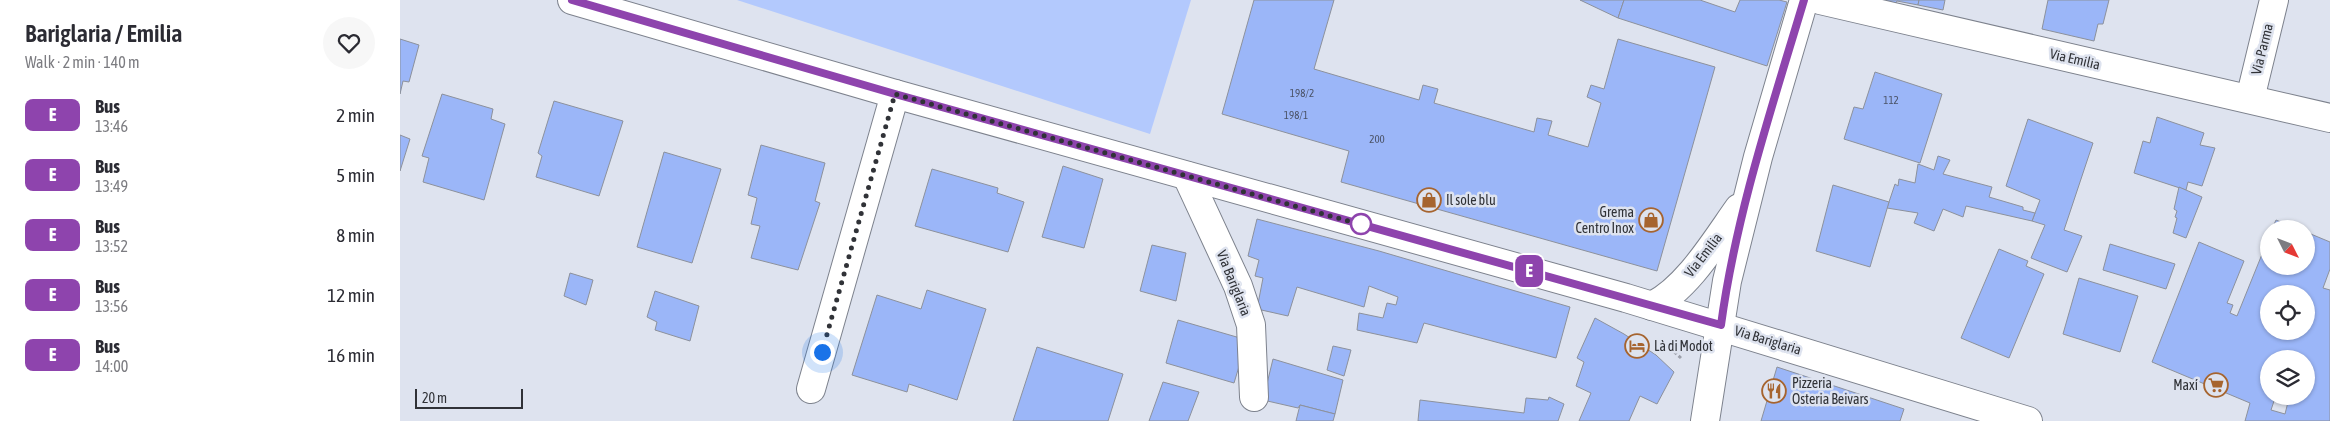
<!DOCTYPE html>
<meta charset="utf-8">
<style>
:root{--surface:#fff;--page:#f7f7f7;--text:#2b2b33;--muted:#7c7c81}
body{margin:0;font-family:"Asap Condensed",sans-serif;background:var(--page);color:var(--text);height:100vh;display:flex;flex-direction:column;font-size:19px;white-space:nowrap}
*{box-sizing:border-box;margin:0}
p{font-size:16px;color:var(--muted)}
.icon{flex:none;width:28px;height:28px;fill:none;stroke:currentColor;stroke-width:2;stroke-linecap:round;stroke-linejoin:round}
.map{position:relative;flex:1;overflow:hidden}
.sheet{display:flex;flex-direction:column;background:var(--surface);width:400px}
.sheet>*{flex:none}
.badge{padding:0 10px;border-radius:8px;font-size:18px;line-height:32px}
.needle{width:32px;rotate:132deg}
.buttons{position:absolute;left:1860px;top:220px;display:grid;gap:10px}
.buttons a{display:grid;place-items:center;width:55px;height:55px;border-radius:50%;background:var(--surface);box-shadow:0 1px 4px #0004;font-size:25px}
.scale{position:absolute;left:15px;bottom:12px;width:108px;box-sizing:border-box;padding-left:5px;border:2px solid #303237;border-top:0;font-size:14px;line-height:18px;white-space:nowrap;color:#303237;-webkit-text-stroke:4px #dee3ef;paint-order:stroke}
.you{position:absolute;width:25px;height:25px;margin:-12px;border:4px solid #fff;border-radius:50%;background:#1a73e8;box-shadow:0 0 0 8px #1a73e833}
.map>.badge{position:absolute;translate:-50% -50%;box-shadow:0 0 0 2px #fff}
.round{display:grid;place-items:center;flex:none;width:52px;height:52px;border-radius:26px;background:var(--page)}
.head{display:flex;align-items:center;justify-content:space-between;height:85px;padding:0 25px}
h1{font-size:24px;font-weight:600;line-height:38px}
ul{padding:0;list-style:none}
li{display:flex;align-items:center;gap:15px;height:60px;padding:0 25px}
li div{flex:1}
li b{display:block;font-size:19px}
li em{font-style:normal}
li .badge{min-width:55px;font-weight:700;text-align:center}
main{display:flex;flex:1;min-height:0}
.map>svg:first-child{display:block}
.green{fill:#b3c9fd}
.building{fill:#9bb6f8;stroke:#8c919c;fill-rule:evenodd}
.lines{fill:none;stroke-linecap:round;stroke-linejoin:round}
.minor-casing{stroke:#7d828d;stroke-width:30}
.path{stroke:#9ca0aa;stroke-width:3;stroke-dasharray:4 2.5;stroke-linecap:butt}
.minor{stroke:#fff;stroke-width:28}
.line-casing{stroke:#fff;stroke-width:11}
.line{stroke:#8e44ad;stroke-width:8}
.walk{stroke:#303237;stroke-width:5;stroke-dasharray:0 9}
.stop-dot{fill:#fff;stroke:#8e44ad;stroke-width:2.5}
.labels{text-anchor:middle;stroke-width:5;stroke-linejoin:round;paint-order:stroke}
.number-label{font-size:11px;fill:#4b5367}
.street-label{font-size:14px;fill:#303237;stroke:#dee3ef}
.poi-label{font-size:14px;fill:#303237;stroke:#dee3ef;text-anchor:start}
</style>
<main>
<section class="sheet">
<div class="head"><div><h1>Bariglaria / Emilia</h1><p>Walk · 2 min · 140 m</p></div><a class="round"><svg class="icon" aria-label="heart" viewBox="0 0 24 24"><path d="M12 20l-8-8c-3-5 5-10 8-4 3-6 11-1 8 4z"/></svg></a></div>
<ul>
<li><span class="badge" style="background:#8e44ad;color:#fff">E</span><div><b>Bus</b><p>13:46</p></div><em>2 min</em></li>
<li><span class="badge" style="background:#8e44ad;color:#fff">E</span><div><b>Bus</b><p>13:49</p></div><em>5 min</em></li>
<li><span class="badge" style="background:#8e44ad;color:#fff">E</span><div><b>Bus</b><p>13:52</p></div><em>8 min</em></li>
<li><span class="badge" style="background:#8e44ad;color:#fff">E</span><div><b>Bus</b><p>13:56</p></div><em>12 min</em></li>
<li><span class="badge" style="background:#8e44ad;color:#fff">E</span><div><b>Bus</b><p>14:00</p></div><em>16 min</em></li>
</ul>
</section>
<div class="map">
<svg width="1930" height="421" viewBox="0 0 1930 421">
<rect width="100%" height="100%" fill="#dee3ef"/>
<path class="green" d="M 337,0 L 791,0 L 750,134 Z"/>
<g class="building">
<path d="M 854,0 L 934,0 L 914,69 L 1019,100 L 1023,85 L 1038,89 L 1034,103 L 1134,132 L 1137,118 L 1152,121 L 1148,135 L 1188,147 L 1201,103 L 1187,97 L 1191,85 L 1204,89 L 1218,39 L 1315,67 L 1257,271 L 941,182 L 949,151 L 822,114 Z"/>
<path d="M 1180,0 L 1224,0 L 1218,18 Z"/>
<path d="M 1224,0 L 1300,0 L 1335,12 L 1340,0 L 1379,0 L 1387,2 L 1367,66 L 1218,18 Z"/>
<path d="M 1479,0 L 1519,0 L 1518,5 L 1497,1 L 1495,4 Z"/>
<path d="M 1519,0 L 1545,0 L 1543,10 L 1518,5 Z"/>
<path d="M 1648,0 L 1709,0 L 1703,24 L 1698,24 L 1694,41 L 1642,29 Z"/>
<path d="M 0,39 L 19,45 L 9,82 L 3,81 L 0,94 Z"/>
<path d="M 1475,72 L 1542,94 L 1520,163 L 1444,139 L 1454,107 L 1463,109 Z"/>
<path d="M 42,94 L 93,109 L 91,119 L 105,124 L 84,200 L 23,182 L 29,158 L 22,156 Z"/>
<path d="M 154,101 L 223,121 L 199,196 L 136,177 L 142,156 L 138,153 Z"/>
<path d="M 1757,117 L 1804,133 L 1800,145 L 1815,148 L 1802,186 L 1788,182 L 1786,190 L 1734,173 L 1743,141 L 1750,143 Z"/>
<path d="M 1628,119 L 1693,143 L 1664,230 L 1682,236 L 1667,272 L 1631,258 L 1645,225 L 1632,221 L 1640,200 L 1606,186 Z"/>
<path d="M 0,135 L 10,139 L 0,171 Z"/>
<path d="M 361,145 L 425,163 L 415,201 L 420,203 L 398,270 L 351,258 L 360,226 L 351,224 L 357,198 L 348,195 Z"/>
<path d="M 264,152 L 321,169 L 292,263 L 237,247 Z"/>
<path d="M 1538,156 L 1550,160 L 1543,174 L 1592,187 L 1589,197 L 1623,207 L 1623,210 L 1635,213 L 1632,221 L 1566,206 L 1563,217 L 1543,209 L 1534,231 L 1514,223 L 1518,213 L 1487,208 L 1495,184 L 1498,186 L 1499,179 L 1515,183 L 1518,164 L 1534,170 Z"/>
<path d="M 663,166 L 703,179 L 684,248 L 642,237 Z"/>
<path d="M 532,169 L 598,188 L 597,193 L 624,202 L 608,252 L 515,226 Z"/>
<path d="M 1433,185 L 1489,202 L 1470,267 L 1416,251 Z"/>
<path d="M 1779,187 L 1802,197 L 1786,238 L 1773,233 L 1777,218 L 1775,217 L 1777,211 L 1774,209 Z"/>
<path d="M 857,219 L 979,251 L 1170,307 L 1156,358 L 1024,323 L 1017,343 L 957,330 L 959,313 L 983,318 L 987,303 L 996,305 L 998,297 L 969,286 L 964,307 L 897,287 L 888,316 L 857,309 L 863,278 L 855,276 L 859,260 L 848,256 Z"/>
<path d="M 1876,220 L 1898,229 L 1872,229 Z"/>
<path d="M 1906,232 L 1930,242 L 1930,269 L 1923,288 L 1930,290 L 1930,421 L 1845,421 L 1850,403 L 1752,362 L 1799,242 L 1844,261 L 1827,303 L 1833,305 L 1830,313 L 1837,316 L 1869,237 L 1869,266 L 1906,266 ZM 1869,294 L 1906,294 L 1906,331 L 1869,331 ZM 1869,359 L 1906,359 L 1906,396 L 1869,396 ZM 1875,398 L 1888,402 L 1885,414 L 1871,410 Z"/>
<path d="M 1710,244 L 1775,264 L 1766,289 L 1703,270 Z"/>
<path d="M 752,245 L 786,253 L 776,301 L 740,291 Z"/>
<path d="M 1599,249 L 1628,261 L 1626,266 L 1644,274 L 1609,358 L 1561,338 Z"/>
<path d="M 170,273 L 193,280 L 186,305 L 164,296 Z"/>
<path d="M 1679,278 L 1738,296 L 1720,352 L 1663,334 Z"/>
<path d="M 527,290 L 586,309 L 557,400 L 509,384 L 507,392 L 452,375 L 477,295 L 521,309 Z"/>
<path d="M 255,291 L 299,306 L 290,341 L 255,330 L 257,322 L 247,317 Z"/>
<path d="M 1195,318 L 1224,334 L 1256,355 L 1274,372 L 1257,404 L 1240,396 L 1229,421 L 1179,421 L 1191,393 L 1176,386 L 1184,362 L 1177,358 Z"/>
<path d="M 778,320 L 847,340 L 834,383 L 766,363 Z"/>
<path d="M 933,346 L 951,350 L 944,376 L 927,370 Z"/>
<path d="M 637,347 L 723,374 L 708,421 L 613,421 Z"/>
<path d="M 873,359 L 943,380 L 935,414 L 900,405 L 898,408 L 863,400 Z"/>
<path d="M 1377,367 L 1504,409 L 1500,421 L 1361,421 Z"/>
<path d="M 763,382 L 799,392 L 788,421 L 749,421 Z"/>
<path d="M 1149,397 L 1164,404 L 1158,421 L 1018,421 L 1020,400 L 1124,413 L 1126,398 L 1148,400 Z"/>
<path d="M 900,405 L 935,414 L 933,421 L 896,421 Z"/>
</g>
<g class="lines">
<g class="minor-casing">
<g id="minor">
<path d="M 172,0 L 495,94 L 1226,298 L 1628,421"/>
<path d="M 1420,0 L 1930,118"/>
<path d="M 1850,99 L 1874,0"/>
<path d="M 787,176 L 838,286 L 851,325 L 854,397"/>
<path d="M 1252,306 C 1288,288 1316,240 1339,208"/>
<path d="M 411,389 L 495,94"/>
<path d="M 1305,421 L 1327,281 L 1358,157 L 1404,0"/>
</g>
</g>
<path class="path" d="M 1269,347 L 1281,358"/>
<use href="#minor" class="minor"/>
</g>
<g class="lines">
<g class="line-casing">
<path id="line" d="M 172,0 L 495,94 L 1321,325 C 1336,214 1372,107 1404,0"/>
</g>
<use href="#line" class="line"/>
<path class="walk" d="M 422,352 L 495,94 L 966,226 L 961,224"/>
</g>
<defs>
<g id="shop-ring" transform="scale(1.25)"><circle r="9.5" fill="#dee3ef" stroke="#a6642f" stroke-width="1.5"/><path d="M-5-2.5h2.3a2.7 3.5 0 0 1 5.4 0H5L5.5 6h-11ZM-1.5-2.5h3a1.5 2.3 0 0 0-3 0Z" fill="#a6642f"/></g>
<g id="hotel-ring" transform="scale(1.25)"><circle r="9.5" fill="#dee3ef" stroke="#a6642f" stroke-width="1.5"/><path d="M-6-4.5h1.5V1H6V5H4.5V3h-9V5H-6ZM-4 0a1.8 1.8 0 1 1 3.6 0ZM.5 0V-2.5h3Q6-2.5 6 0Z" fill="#a6642f"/></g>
<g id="supermarket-ring" transform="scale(1.25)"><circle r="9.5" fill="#dee3ef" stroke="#a6642f" stroke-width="1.5"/><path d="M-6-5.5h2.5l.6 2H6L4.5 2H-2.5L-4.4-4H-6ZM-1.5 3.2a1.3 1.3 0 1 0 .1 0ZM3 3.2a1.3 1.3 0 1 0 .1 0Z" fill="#a6642f"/></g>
<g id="restaurant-ring" transform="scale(1.25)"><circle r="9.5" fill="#dee3ef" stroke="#a6642f" stroke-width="1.5"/><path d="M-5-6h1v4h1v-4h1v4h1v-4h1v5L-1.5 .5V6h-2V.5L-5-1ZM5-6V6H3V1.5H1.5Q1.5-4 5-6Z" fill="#a6642f"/></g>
</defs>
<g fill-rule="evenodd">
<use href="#shop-ring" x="1029" y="200"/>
<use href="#shop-ring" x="1251" y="220"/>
<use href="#hotel-ring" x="1237" y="346"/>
<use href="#supermarket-ring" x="1816" y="385"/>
<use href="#restaurant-ring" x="1374" y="391"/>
</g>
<circle class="stop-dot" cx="961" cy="224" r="10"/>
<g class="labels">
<g class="number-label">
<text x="902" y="97">198/2</text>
<text x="1491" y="104">112</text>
<text x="896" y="119">198/1</text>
<text x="977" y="143">200</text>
</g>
<g class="street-label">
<text transform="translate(1862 49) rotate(-76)" y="5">Via Parma</text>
<text transform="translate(1675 59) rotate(13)" y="5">Via Emilia</text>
<text transform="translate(1303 255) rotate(-52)" y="5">Via Emilia</text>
<text transform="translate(834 283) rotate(68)" y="5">Via Bariglaria</text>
<text transform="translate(1368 340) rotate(17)" y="5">Via Bariglaria</text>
</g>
<g class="poi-label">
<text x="1046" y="205">Il sole blu</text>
<text x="1234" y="217" text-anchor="end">Grema<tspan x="1234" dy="16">Centro Inox</tspan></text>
<text x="1254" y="351">Là di Modot</text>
<text x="1392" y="388">Pizzeria<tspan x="1392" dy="16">Osteria Beivars</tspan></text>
<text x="1798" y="390" text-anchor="end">Maxí</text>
</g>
</g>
</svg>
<div class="buttons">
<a><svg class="needle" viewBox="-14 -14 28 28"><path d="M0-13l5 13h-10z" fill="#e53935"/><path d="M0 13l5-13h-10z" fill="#7c7c81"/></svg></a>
<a><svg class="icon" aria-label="locate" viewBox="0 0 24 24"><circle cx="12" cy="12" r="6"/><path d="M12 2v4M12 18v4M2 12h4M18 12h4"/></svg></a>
<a><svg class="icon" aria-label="layers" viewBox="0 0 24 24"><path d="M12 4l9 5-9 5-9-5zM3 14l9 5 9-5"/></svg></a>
</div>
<div class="scale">20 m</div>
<div class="you" style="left:422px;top:352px"></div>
<b class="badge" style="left:1129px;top:271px;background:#8e44ad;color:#fff">E</b>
</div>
</main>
